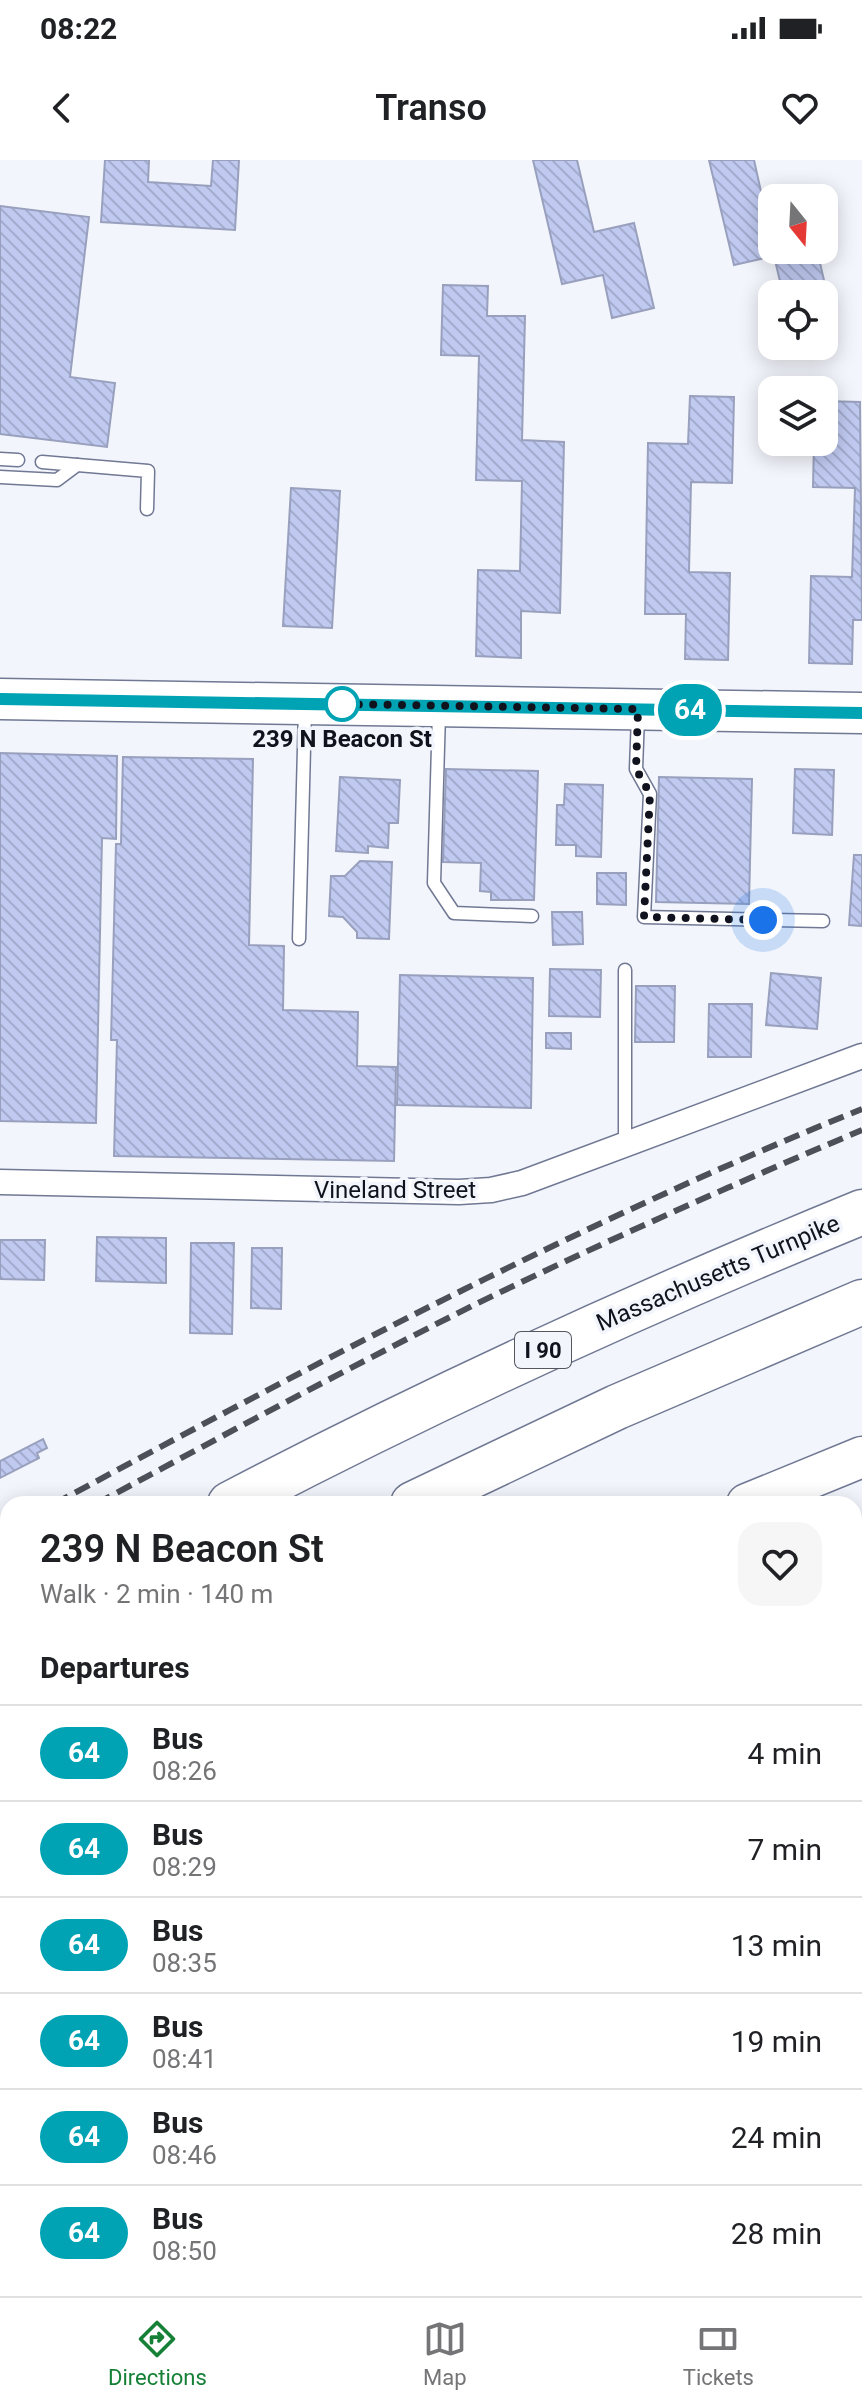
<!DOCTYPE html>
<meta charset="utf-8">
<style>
:root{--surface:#fff;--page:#f6f6f6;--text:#202124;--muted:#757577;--line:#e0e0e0;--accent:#168136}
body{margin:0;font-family:Roboto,sans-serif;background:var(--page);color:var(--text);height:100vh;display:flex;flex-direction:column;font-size:30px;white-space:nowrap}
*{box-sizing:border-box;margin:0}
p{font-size:26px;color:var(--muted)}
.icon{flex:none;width:44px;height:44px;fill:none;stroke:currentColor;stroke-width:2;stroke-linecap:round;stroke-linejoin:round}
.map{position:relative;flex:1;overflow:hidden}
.drawer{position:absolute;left:0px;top:1336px;width:862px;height:800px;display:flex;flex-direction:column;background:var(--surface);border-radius:24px 24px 0 0;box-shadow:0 4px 20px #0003}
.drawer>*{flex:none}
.badge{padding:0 16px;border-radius:26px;font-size:28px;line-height:52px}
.needle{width:52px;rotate:162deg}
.fabs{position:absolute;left:758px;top:24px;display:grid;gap:16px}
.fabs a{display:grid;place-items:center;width:80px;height:80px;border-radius:16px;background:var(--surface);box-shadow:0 4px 20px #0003;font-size:40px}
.you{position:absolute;width:40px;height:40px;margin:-20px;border:6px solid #fff;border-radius:50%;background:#1a73e8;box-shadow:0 0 0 12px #1a73e833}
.map>.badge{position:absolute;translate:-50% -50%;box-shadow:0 0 0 4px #fff}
h2{padding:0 40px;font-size:30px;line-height:72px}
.round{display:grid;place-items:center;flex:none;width:84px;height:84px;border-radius:24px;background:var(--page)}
.overview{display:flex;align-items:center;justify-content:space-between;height:136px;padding:0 40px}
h1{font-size:38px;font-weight:600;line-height:60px}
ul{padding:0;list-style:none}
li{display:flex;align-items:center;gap:24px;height:96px;padding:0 40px;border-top:2px solid var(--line)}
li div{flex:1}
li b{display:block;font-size:30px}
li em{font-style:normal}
li .badge{min-width:88px;font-weight:700;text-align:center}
.status{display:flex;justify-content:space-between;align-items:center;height:56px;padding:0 40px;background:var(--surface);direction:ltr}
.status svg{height:22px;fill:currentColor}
header{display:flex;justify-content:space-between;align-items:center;height:104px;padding:0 40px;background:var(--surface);font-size:36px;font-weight:600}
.tab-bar{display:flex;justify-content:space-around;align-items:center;height:112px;border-top:2px solid var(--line);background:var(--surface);font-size:22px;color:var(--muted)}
.tab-bar a{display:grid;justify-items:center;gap:4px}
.tab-bar .active{color:var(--accent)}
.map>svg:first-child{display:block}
.built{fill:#e4e9f8}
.building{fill:url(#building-back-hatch);stroke:#98a0bd;stroke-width:2}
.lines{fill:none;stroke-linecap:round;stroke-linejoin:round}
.lane-casing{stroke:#707893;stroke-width:15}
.street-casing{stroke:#707893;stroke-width:27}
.primary-casing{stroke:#707893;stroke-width:43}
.highway-casing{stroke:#707893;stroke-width:47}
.path{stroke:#868891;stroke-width:5;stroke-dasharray:2 6;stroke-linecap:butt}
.lane{stroke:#fff;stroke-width:12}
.street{stroke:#fff;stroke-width:24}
.primary{stroke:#fff;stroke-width:40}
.highway{stroke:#fff;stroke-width:44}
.rail{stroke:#4d4f59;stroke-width:6;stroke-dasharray:16 8;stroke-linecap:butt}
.line-casing{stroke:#fff;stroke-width:18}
.line{stroke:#00a3b4;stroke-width:12}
.walk{stroke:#10121d;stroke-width:8;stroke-dasharray:0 14.4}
.stop-dot{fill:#fff;stroke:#00a3b4;stroke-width:4}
.labels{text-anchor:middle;stroke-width:7;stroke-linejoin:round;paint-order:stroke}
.shield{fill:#f3f5fc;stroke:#545660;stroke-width:2}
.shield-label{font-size:22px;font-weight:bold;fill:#10121d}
.stop-label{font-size:24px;font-weight:bold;fill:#10121d;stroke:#f3f5fc}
.street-label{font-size:24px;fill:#10121d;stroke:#f3f5fc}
</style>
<div class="status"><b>08:22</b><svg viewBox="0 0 49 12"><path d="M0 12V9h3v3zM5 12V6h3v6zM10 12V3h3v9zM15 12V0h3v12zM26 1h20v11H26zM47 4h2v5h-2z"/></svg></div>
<header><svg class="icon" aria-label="back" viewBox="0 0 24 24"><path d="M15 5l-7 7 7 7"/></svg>Transo<svg class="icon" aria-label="heart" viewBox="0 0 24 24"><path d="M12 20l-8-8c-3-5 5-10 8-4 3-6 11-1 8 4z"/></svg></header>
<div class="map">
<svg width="862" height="2136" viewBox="0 0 862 2136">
<defs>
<pattern id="building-back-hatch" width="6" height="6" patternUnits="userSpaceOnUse" patternTransform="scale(2)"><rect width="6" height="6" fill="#c0caf1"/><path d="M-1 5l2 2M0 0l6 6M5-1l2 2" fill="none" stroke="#a4acce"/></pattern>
</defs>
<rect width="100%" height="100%" fill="#f3f5fc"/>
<path class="built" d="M 862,1676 L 862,2136 L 582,2136 L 579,2128 L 854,2128 L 854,1677 Z"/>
<g class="building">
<path d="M 105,0 L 149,0 L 148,22 L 211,26 L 213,0 L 239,0 L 235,70 L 101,62 Z"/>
<path d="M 533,0 L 577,0 L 594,72 L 634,63 L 654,148 L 612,158 L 603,115 L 562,124 Z"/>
<path d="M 709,0 L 754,0 L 766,54 L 772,52 L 772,90 L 817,90 L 826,129 L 804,134 L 783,134 L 774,96 L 734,105 Z"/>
<path d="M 0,46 L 89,57 L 70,217 L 115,223 L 107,287 L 0,274 Z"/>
<path d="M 443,125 L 488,126 L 487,156 L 525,156 L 522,280 L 564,282 L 560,453 L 521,451 L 521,498 L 476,496 L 478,410 L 520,411 L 522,321 L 476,320 L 479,196 L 441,195 Z"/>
<path d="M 690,236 L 734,237 L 732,323 L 691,322 L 689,412 L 730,413 L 728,500 L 685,499 L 686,454 L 645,454 L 648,283 L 688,284 Z"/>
<path d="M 824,241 L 860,242 L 862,460 L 853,460 L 852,504 L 809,503 L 811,416 L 852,417 L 855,328 L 813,327 L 814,282 L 824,282 Z"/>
<path d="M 291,328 L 340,331 L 332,468 L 283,466 Z"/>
<path d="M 0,593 L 117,596 L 116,679 L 102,678 L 96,963 L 0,961 Z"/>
<path d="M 123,597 L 253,599 L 249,785 L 284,786 L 283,850 L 358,852 L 357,906 L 396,907 L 394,1001 L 114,996 L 117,880 L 111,880 L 116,684 L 121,684 Z"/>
<path d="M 446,609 L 538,611 L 534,740 L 491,740 L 491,732 L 480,731 L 481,703 L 443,702 Z"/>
<path d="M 795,609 L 834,610 L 832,675 L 793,673 Z"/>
<path d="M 340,617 L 400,620 L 398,663 L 389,663 L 388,688 L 368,686 L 368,693 L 336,691 Z"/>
<path d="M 659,617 L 752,619 L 749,744 L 656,742 Z"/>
<path d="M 565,624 L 603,625 L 601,697 L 576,696 L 576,685 L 556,685 L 557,645 L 564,645 Z"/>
<path d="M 854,695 L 862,695 L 862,766 L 849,765 Z"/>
<path d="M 360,701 L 392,702 L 389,779 L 357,778 L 357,772 L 343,757 L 329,756 L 331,716 L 345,716 Z"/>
<path d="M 597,713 L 626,713 L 626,745 L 597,744 Z"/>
<path d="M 552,752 L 582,752 L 583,784 L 553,785 Z"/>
<path d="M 550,809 L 601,810 L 600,857 L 549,856 Z"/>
<path d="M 771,813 L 821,818 L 817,869 L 766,865 Z"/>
<path d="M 400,815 L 533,818 L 531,948 L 397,945 Z"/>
<path d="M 636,826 L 675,826 L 674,882 L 635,882 Z"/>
<path d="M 709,844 L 752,844 L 751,897 L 708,897 Z"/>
<path d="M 546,873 L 571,873 L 571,889 L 546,888 Z"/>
<path d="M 97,1077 L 166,1078 L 166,1123 L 96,1121 Z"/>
<path d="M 0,1080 L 45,1080 L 44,1120 L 0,1119 Z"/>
<path d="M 191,1083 L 234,1083 L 232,1174 L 190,1173 Z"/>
<path d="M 252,1088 L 282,1088 L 281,1149 L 251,1148 Z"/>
<path d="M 43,1279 L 47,1288 L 37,1293 L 39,1298 L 0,1318 L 0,1301 Z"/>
<path d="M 862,1766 L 862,1987 L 854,1990 L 854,1769 Z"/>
<path d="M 95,2128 L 217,2128 L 217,2129 L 198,2136 L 98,2136 Z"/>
<path d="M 257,2128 L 290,2128 L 269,2136 L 260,2136 Z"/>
</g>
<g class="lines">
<g class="lane-casing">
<g id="lane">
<path d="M 0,299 L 18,300"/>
<path d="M 42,302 L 148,311 L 147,349"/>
<path d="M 0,317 L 57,320 L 77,305"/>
<path d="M 439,553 L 434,723 L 454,753 L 532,756"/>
<path d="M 638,556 L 636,609 L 650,634 L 644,757 L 823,761"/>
<path d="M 299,779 L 305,550"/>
<path d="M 625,984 L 625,810"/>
</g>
</g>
<g class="street-casing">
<g id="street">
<path d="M 0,1022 L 459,1032 L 491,1030 L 522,1023 L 862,896"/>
<path d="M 476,2128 L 491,2129 L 515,2136"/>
<path d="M 415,2136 L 453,2128"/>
</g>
</g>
<g class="primary-casing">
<g id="primary">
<path d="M 0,539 L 862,553"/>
<path d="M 747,1344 L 862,1297"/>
<path d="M 0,1653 L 8,1648"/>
</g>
</g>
<g class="highway-casing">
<g id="highway">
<path d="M 230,1344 C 436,1236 647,1140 862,1052"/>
<path d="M 413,1344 L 617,1247 L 862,1142"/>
<path d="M 0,1465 L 8,1461"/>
<path d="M 0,1560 L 8,1555"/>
</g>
</g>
<g class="path">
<path d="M 854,1366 L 862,1363"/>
<path d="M 0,1714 L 8,1710"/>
</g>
<use href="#lane" class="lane"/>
<use href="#street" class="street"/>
<use href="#primary" class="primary"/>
<use href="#highway" class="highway"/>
<g class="rail">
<path d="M 54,1344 C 318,1202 583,1061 862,949"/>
<path d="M 96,1344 C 222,1276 348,1208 476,1144 C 603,1082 732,1025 862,970"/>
<path d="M 0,1373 L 8,1369"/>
<path d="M 0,1396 L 8,1391"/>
</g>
</g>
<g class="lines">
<g class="line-casing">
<path id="line" d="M 0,539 L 862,553"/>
</g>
<use href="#line" class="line"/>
<path class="walk" d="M 342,544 L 336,544 L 638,549 L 636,609 L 650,634 L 644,757 L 763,760"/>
</g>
<circle class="stop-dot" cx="342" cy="544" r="16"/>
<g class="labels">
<rect class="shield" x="515" y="1172" width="56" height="36" rx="6"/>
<g class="shield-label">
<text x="543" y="1198">I 90</text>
</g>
<g class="stop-label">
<text x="342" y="587">239 N Beacon St</text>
</g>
<g class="street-label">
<text x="395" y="1038">Vineland Street</text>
<text transform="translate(718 1113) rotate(-23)" y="8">Massachusetts Turnpike</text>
</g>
</g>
</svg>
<div class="fabs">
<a><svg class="needle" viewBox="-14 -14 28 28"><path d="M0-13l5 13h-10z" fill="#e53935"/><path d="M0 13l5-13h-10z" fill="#757577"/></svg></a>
<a><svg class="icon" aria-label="locate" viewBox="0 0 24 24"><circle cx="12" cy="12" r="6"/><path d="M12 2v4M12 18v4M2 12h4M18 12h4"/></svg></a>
<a><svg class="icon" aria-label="layers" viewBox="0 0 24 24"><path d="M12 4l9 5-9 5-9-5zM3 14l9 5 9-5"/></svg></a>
</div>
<div class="you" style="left:763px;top:760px"></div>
<b class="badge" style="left:690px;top:550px;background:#00a3b4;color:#fff">64</b>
<section class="drawer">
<div class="overview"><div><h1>239 N Beacon St</h1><p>Walk · 2 min · 140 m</p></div><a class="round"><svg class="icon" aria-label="heart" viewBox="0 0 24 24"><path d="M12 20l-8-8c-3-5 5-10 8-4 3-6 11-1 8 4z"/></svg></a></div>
<h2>Departures</h2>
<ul>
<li><span class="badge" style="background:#00a3b4;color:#fff">64</span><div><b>Bus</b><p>08:26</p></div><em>4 min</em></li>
<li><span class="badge" style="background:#00a3b4;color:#fff">64</span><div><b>Bus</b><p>08:29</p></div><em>7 min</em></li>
<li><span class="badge" style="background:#00a3b4;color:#fff">64</span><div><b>Bus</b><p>08:35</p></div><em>13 min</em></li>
<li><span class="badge" style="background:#00a3b4;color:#fff">64</span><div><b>Bus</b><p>08:41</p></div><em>19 min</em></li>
<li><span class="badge" style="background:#00a3b4;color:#fff">64</span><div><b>Bus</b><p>08:46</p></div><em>24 min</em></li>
<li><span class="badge" style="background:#00a3b4;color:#fff">64</span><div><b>Bus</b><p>08:50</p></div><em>28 min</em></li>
</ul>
</section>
</div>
<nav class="tab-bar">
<a class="active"><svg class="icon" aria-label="directions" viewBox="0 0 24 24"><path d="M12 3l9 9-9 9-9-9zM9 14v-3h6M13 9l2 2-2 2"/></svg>Directions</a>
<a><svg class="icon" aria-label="map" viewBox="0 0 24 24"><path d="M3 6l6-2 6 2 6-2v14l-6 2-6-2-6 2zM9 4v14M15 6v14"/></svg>Map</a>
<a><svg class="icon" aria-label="tickets" viewBox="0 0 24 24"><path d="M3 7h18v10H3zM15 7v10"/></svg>Tickets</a>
</nav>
